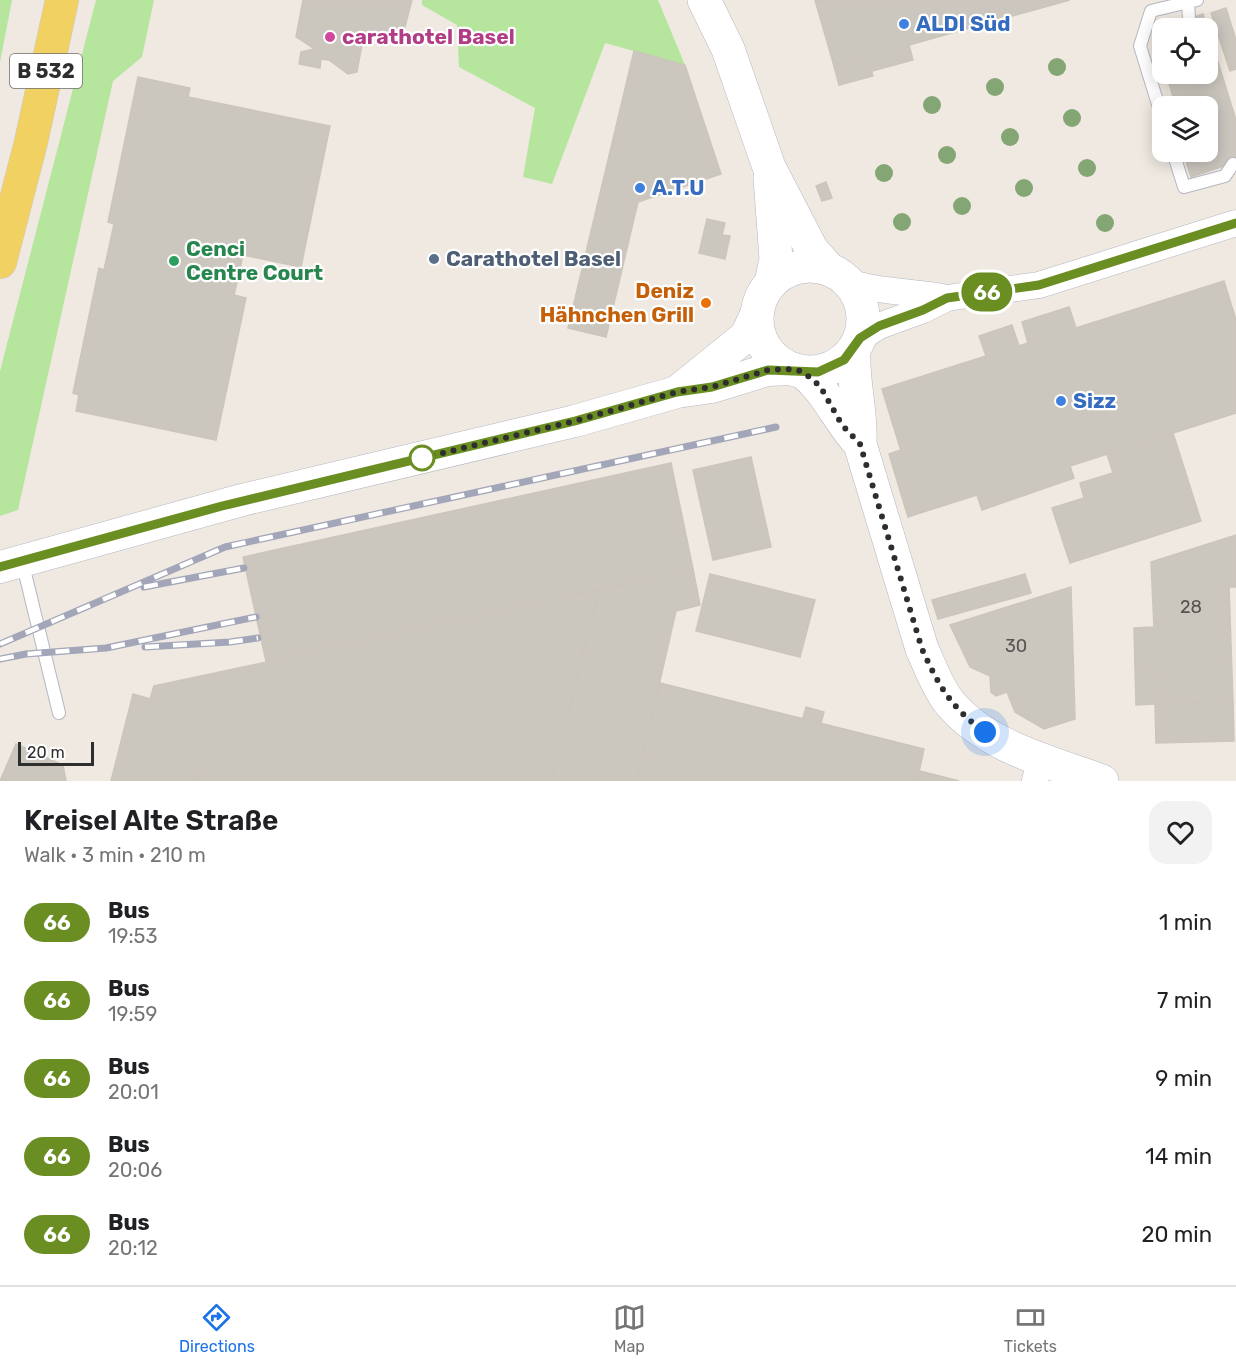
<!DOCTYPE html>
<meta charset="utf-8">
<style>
:root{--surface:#fff;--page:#f2f2f2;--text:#202124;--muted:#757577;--line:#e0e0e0;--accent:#1a73e8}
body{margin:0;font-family:Rubik,sans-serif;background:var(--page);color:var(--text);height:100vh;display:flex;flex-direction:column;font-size:22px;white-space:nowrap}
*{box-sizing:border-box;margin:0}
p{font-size:20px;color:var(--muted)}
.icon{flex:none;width:33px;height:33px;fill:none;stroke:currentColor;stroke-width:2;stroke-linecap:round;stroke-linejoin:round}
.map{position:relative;height:781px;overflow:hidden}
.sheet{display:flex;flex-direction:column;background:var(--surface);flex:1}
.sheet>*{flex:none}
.badge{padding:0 12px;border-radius:20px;font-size:21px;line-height:39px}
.fabs{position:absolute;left:1152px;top:18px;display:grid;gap:12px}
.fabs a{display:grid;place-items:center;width:66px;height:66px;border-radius:12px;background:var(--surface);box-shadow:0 3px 15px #0003;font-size:30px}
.scale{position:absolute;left:18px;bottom:15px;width:76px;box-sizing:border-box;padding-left:6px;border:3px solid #2e2e2e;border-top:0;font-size:16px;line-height:21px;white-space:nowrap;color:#2e2e2e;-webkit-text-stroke:4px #fff;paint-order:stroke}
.you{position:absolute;width:30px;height:30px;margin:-15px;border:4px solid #fff;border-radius:50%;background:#1a73e8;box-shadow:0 0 0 9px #1a73e833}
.map>.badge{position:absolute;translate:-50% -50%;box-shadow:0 0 0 3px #fff}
.round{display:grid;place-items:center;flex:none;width:63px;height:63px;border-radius:18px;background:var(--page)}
.headline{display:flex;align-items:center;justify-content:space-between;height:102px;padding:0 24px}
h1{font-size:28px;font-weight:600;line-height:45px}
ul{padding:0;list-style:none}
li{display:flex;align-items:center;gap:18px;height:78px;padding:0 24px}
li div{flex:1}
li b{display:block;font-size:22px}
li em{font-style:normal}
li .badge{min-width:66px;font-weight:700;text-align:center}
.menu{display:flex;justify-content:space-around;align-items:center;height:84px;border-top:2px solid var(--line);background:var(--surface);font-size:16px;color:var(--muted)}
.menu a{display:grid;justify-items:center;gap:3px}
.menu .selected{color:var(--accent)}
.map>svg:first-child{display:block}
.green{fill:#b6e59e}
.building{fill:#cbc7bf;stroke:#cbc5ba;stroke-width:1.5}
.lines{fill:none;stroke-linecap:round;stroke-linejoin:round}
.service-casing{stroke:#b4b7c1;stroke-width:14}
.minor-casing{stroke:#b4b7c1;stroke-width:27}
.tertiary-casing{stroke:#b4b7c1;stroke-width:33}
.secondary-casing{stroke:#b4b7c1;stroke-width:34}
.primary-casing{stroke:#c9c9c9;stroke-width:34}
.service{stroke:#fff;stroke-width:12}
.minor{stroke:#fff;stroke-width:26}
.tertiary{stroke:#fff;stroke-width:32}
.secondary{stroke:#fff;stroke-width:33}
.primary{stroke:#f2d163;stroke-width:33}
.rail-casing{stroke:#a3a6b8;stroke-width:7}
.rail{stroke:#fff;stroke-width:4.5;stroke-dasharray:14;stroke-linecap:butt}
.tree{fill:#84a574}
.line-casing{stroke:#fff;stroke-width:14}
.line{stroke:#6b8e23;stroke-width:9}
.walk{stroke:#2e2e2e;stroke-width:6;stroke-dasharray:0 10.8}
.shop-dot{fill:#3f7fe0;stroke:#fff;stroke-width:2}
.hotel-dot{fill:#d1479c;stroke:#fff;stroke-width:2}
.service-dot{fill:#5c6f8a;stroke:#fff;stroke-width:2}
.leisure-dot{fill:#2e9e5b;stroke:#fff;stroke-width:2}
.food-dot{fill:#e8710a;stroke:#fff;stroke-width:2}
.stop-dot{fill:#fff;stroke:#6b8e23;stroke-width:3}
.labels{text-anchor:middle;stroke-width:4.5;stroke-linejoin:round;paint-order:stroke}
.number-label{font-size:18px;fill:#555452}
.shield{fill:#fff;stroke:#6d6d6d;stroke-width:1.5}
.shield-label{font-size:20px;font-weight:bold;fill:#2e2e2e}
.shop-label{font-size:21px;font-weight:bold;fill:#366cbe;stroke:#fff;text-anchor:start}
.hotel-label{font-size:21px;font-weight:bold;fill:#b23c85;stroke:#fff;text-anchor:start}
.leisure-label{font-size:21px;font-weight:bold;fill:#27864d;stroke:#fff;text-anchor:start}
.service-label{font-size:21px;font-weight:bold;fill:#4e5e75;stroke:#fff;text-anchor:start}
.food-label{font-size:21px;font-weight:bold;fill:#c56008;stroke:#fff;text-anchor:end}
</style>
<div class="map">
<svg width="1236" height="781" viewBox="0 0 1236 781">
<rect width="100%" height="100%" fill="#efe9e1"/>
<g class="green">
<path d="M 0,0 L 12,0 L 0,62 Z"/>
<path d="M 96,0 L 154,0 L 142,57 L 113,81 L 18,510 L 0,516 L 0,371 Z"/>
<path d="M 422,0 L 658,0 L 685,65 L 605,43 L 552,184 L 523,177 L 535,108 L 459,67 L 457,25 L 422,5 Z"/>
</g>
<g class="building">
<path d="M 303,0 L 412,0 L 402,38 L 389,41 L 389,38 L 364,33 L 357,72 L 348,74 L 329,60 L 321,59 L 320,68 L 299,64 L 301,52 L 315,49 L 296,37 Z"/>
<path d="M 815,0 L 1070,0 L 909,45 L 913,60 L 872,71 L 868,57 L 834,66 Z"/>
<path d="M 1226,8 L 1236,40 L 1236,69 L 1230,71 L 1211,13 Z"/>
<path d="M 1203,14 L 1207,28 L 1177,28 L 1175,23 Z"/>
<path d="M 1208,30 L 1236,120 L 1236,162 L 1191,177 L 1183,152 L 1208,152 L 1208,140 L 1211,138 L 1208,126 L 1208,106 L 1201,106 L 1191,74 L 1208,74 Z"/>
<path d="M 1162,32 L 1162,64 L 1153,35 Z"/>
<path d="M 634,51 L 685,65 L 721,174 L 638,202 L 606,337 L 568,328 Z"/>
<path d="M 868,57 L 873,76 L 839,85 L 834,66 Z"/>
<path d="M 1166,74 L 1191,74 L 1201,106 L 1176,106 Z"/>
<path d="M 138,77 L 190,88 L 188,97 L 330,126 L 301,267 L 243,255 L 234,295 L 246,298 L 216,440 L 76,411 L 79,395 L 73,393 L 99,268 L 104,270 L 114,224 L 108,222 Z"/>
<path d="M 826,182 L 832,198 L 822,201 L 816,186 Z"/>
<path d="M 707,219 L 725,223 L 722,235 L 730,236 L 725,259 L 699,253 Z"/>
<path d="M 1224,281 L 1236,320 L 1236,413 L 1070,466 L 1074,478 L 982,510 L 977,495 L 920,513 L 882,389 L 986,356 L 979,336 L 1012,325 L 1019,346 L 1028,343 L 1022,322 L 1069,307 L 1076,328 Z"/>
<path d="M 1173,433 L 1201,521 L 1070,563 L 1052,508 L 1084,498 L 1080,483 L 1113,473 L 1107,454 Z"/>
<path d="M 901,450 L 920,513 L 908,517 L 889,454 Z"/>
<path d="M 751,457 L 771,547 L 713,560 L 693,470 Z"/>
<path d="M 671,463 L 693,569 L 266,661 L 243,557 Z"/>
<path d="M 1236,535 L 1236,587 L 1229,587 L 1233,702 L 1155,704 L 1154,667 L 1135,667 L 1134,628 L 1154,627 L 1151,562 Z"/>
<path d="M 693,569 L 700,605 L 676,611 L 637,781 L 551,781 L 599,590 Z"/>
<path d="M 710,574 L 815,600 L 800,657 L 696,631 Z"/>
<path d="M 1025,574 L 1031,593 L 938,619 L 932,600 Z"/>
<path d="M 1071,587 L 1075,719 L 1044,729 L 1015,712 L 1007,692 L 996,696 L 991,692 L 990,676 L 970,667 L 950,625 Z"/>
<path d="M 599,590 L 551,781 L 193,781 L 220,672 Z"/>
<path d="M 1135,667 L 1154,667 L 1155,704 L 1136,705 Z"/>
<path d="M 220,672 L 193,781 L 111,781 L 133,694 L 150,699 L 154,686 Z"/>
<path d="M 660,683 L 924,749 L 917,781 L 637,781 Z"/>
<path d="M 1233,702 L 1234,741 L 1156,743 L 1155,704 Z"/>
<path d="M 806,707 L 824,712 L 821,723 L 803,718 Z"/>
<path d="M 16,744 L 63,765 L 66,781 L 0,781 Z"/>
<path d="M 920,771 L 959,781 L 917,781 Z"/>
</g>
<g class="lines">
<g class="service-casing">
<g id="service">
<path d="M 1188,2 L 1189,19"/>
<path d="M 1162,117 L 1140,46 L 1151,11 L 1197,0"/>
<path d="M 1173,152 L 1184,187 L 1225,176 L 1233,164"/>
<path d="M 22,561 L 59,713"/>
</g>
</g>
<g class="minor-casing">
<g id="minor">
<path d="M 849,282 C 881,293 914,291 947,298"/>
<path d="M 860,338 L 879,326 L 923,310 L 947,298 L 1039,285 L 1236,223"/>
<path d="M 1035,781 L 1040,759"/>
</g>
</g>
<g class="tertiary-casing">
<g id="tertiary">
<path d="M 678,391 L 746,336 L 758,310"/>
<path d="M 0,567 L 242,500 L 575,421 L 677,392 L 712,387 L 767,370 L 793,369"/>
</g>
</g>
<g class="secondary-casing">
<g id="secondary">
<path d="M 704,0 L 728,49 L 769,167 L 812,250 L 829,269"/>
<path d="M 770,178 L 776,259 L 771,283"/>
<circle cx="810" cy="319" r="53"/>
<path d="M 854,349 C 852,382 862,412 860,444 L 922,649 C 930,666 937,687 949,702 C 986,747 1050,762 1102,781"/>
<path d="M 803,372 C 829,393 837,420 860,444"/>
</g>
</g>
<g class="primary-casing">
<path id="primary" d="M 0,262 L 31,142 L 62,0"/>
</g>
<use href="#service" class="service"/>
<use href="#minor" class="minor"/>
<use href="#tertiary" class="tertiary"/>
<use href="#secondary" class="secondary"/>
<use href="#primary" class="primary"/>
<g class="rail-casing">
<g id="rail">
<path d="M 144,587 L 244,568"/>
<path d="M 0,644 L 225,547 L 776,427"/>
<path d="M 145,647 L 230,642 L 258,638"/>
<path d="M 0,659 L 26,654 L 106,648 L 256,617"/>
</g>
</g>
<use href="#rail" class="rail"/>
</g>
<g class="tree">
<circle cx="1057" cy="67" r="9"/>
<circle cx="995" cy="87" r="9"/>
<circle cx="932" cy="105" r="9"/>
<circle cx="1072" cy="118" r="9"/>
<circle cx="1010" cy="137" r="9"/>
<circle cx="947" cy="155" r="9"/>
<circle cx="1087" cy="168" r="9"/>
<circle cx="884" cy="173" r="9"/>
<circle cx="1024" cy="188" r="9"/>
<circle cx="962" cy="206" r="9"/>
<circle cx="902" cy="222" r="9"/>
<circle cx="1105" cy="223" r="9"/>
</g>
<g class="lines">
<g class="line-casing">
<path id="line" d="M 0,567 L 222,506 L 575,421 L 677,392 L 712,387 L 768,370 L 818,372 L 844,360 L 860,338 L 879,326 L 923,310 L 947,298 L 1039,285 L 1236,223"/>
</g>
<use href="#line" class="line"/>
<path class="walk" d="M 422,458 L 575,421 L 677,392 L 712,387 L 768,370 L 793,369 L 803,372 L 820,386 L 842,425 L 860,444 L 922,649 C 939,686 951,708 985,732"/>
</g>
<g class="shop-dot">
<circle cx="904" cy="24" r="6"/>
<circle cx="640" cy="188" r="6"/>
<circle cx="1061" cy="401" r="6"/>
</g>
<circle class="hotel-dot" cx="330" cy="37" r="6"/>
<circle class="service-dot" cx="434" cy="259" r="6"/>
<circle class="leisure-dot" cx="174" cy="261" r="6"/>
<circle class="food-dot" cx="706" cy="303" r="6"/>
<circle class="stop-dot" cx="422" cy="458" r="12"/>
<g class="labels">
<g class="number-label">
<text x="1191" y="613">28</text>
<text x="1016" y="652">30</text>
</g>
<rect class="shield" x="10" y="54" width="72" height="34" rx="4.5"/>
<g class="shield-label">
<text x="46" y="78">B 532</text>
</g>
<g class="shop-label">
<text x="916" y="31">ALDI Süd</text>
<text x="652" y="195">A.T.U</text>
<text x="1073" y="408">Sizz</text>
</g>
<g class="hotel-label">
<text x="342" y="44">carathotel Basel</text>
</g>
<g class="leisure-label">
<text x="186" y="256">Cenci<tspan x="186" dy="24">Centre Court</tspan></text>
</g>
<g class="service-label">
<text x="446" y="266">Carathotel Basel</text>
</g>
<g class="food-label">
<text x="694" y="298">Deniz<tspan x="694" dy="24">Hähnchen Grill</tspan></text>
</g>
</g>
</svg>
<div class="fabs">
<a><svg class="icon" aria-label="locate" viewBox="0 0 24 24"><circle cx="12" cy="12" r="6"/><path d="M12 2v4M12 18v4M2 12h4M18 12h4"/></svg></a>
<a><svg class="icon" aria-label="layers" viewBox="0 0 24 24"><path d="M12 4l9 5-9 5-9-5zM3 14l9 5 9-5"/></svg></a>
</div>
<div class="scale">20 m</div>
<div class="you" style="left:985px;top:732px"></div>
<b class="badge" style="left:987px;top:292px;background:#6b8e23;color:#fff">66</b>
</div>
<section class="sheet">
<div class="headline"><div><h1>Kreisel Alte Straße</h1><p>Walk · 3 min · 210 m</p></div><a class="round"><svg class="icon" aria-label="heart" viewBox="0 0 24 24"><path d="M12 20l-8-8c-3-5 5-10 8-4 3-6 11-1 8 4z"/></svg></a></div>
<ul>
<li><span class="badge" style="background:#6b8e23;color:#fff">66</span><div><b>Bus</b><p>19:53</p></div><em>1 min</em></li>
<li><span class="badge" style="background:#6b8e23;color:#fff">66</span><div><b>Bus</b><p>19:59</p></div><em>7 min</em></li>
<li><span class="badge" style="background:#6b8e23;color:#fff">66</span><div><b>Bus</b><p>20:01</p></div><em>9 min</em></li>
<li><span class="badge" style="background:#6b8e23;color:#fff">66</span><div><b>Bus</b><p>20:06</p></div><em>14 min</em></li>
<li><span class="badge" style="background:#6b8e23;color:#fff">66</span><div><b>Bus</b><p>20:12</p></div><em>20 min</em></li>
</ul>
</section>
<nav class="menu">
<a class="selected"><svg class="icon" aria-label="directions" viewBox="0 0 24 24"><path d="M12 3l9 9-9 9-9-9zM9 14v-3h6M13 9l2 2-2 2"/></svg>Directions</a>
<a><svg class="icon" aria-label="map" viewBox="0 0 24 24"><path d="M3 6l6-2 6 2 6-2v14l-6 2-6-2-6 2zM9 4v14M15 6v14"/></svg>Map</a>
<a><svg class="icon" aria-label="tickets" viewBox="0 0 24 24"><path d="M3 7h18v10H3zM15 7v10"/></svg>Tickets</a>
</nav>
